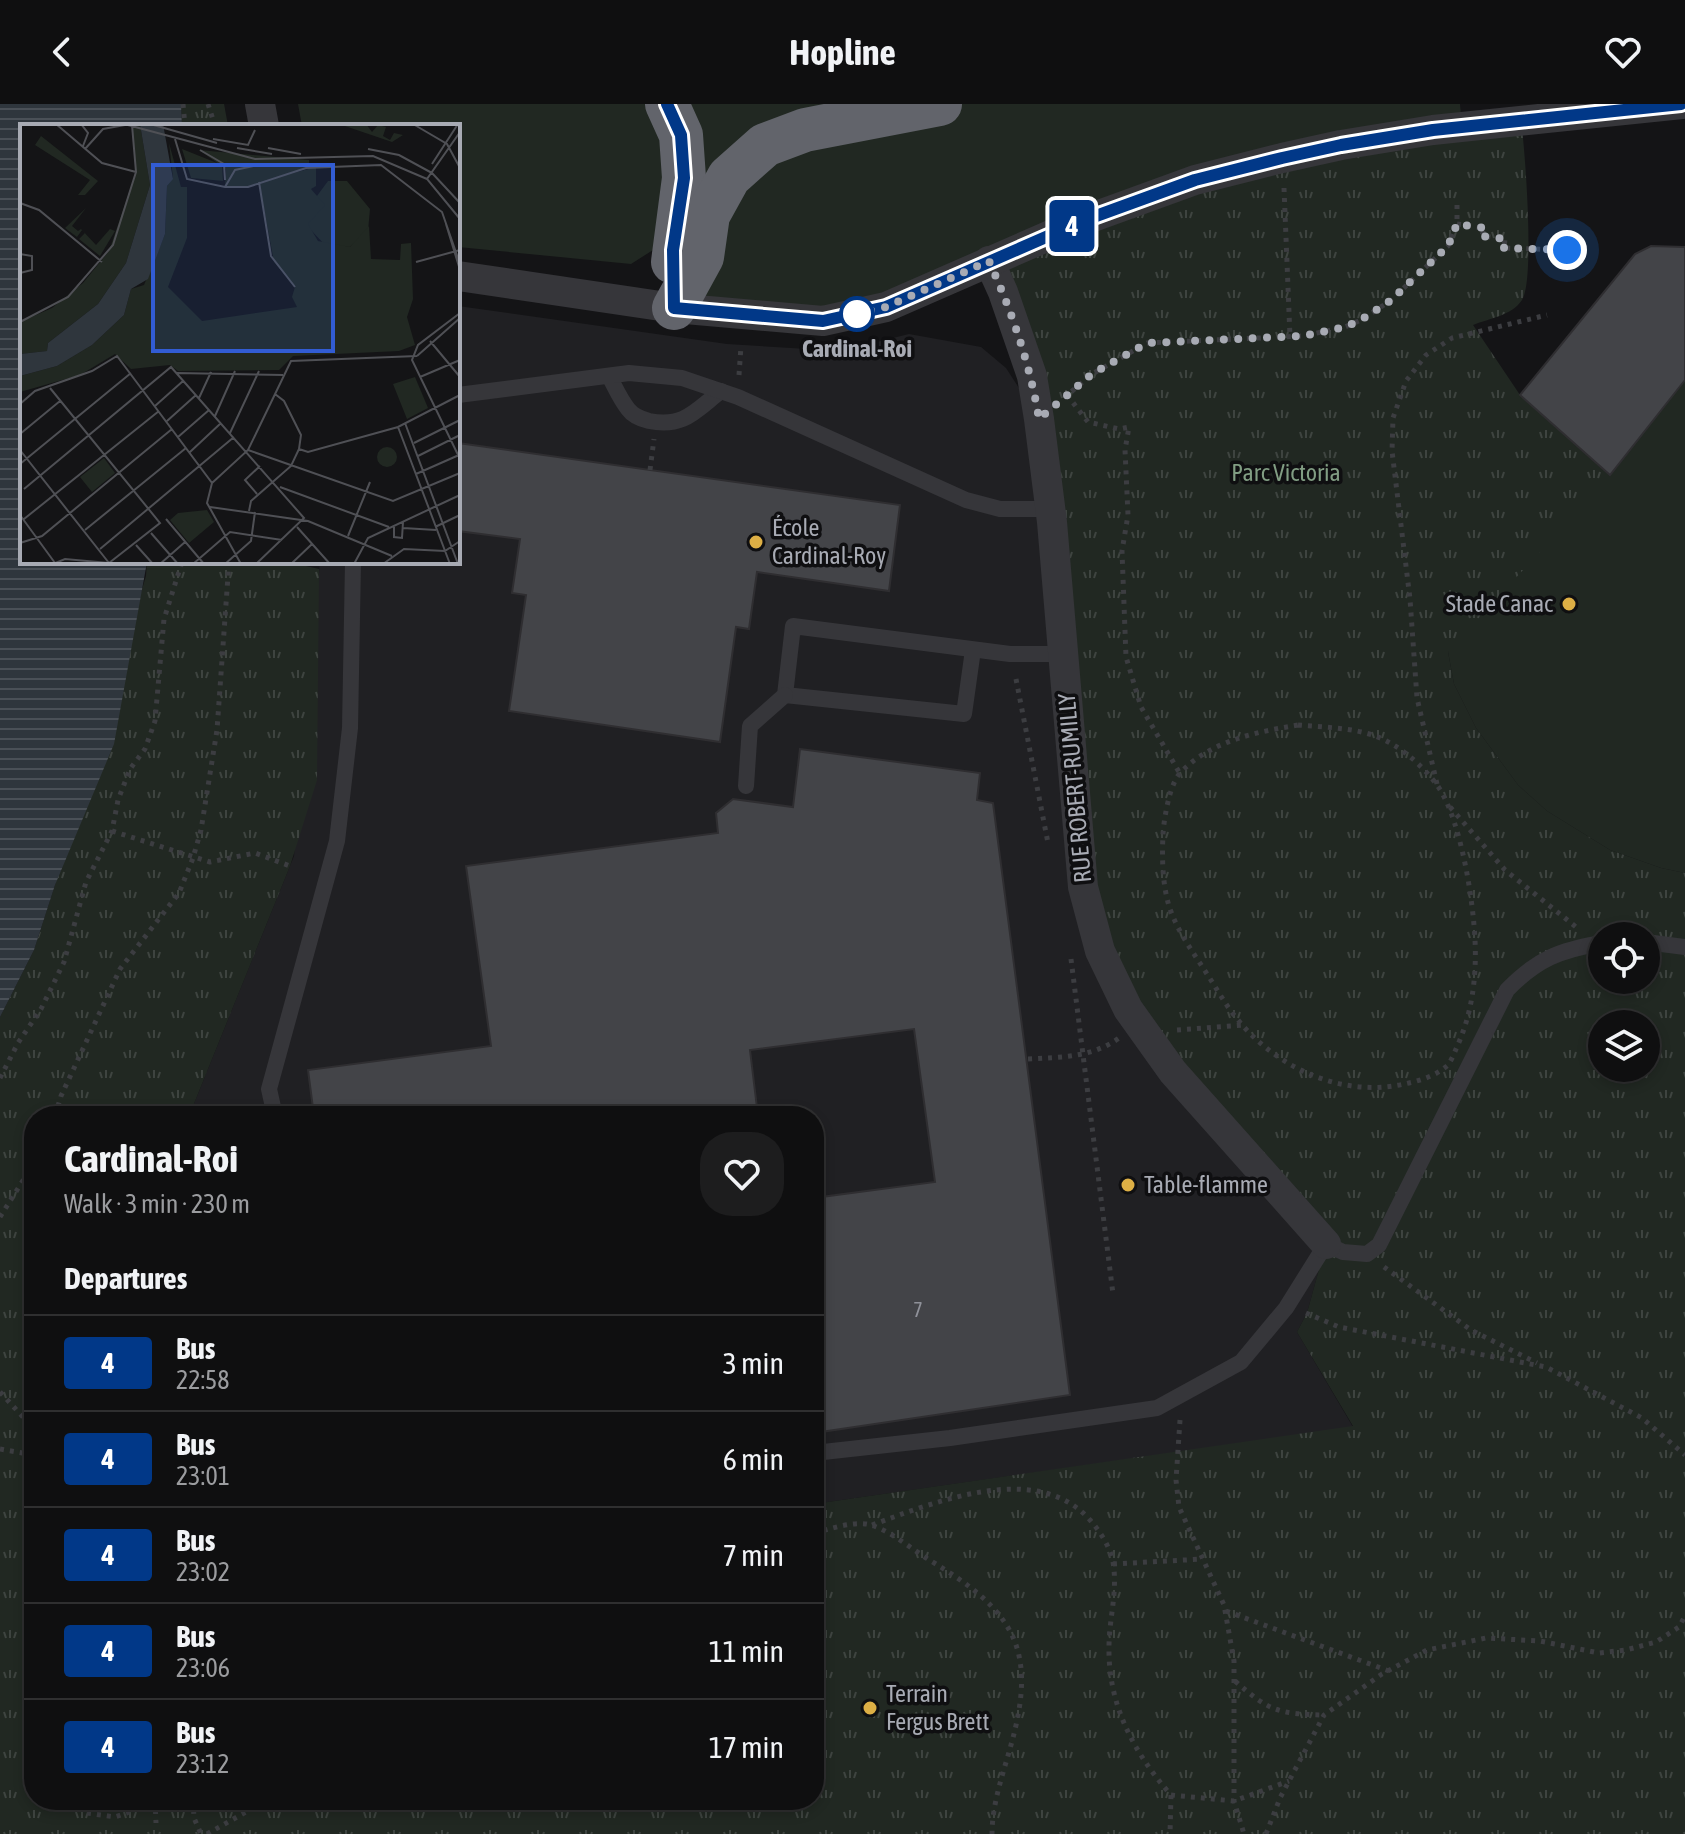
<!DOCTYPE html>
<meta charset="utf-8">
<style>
:root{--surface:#0f0f10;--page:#1d1d1e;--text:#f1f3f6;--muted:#9b9c9f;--line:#2f2f30}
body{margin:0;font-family:"Asap Condensed",sans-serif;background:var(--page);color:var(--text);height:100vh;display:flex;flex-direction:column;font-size:30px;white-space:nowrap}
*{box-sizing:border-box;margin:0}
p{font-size:26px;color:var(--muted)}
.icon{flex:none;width:44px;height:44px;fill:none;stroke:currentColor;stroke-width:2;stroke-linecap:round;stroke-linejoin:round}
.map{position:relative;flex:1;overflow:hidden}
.side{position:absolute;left:24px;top:1002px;width:800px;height:704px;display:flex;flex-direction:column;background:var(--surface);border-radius:32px;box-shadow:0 4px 12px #0003,0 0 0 2px var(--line)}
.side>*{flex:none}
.badge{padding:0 16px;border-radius:6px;font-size:28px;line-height:52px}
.fabs{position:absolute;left:1588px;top:818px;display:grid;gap:16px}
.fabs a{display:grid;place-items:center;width:72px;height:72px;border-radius:50%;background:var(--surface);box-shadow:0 4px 12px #0003,0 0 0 2px var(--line);font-size:40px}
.you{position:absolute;width:40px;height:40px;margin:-20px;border:6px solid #fff;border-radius:50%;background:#1a73e8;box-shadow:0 0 0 12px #1a73e833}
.map>.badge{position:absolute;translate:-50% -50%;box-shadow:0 0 0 4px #fff}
h2{padding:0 40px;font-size:30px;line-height:72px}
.round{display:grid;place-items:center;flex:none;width:84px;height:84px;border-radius:32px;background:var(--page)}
.overview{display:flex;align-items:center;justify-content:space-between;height:136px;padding:0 40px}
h1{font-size:38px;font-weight:700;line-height:60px}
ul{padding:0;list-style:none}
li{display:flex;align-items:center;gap:24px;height:96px;padding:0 40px;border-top:2px solid var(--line)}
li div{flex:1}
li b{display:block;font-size:30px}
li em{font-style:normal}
li .badge{min-width:88px;font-weight:700;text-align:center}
header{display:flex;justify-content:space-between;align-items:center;height:104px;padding:0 40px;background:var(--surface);font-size:36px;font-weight:700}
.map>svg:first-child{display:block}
.built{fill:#202023}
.grass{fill:#212822}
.park{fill:url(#park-tufts);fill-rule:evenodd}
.water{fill:url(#water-rules)}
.building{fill:#434448;stroke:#2f2e31;stroke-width:2}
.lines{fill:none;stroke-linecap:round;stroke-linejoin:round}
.path{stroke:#3c3d41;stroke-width:5;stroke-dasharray:4 6;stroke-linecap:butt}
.lane{stroke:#36363a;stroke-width:16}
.street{stroke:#36363a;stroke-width:30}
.highway{stroke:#62646b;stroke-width:44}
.line-casing{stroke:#fff;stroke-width:18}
.line{stroke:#013888;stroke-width:12}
.walk{stroke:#a8abb4;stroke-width:8;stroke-dasharray:0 14.4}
.stop-dot{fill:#fff;stroke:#013888;stroke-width:4}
.poi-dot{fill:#ddaf45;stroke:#0f0f11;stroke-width:3}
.labels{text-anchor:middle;stroke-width:7;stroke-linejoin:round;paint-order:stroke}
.number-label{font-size:20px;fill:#8f9199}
.stop-label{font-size:24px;font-weight:bold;fill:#a8abb4;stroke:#0f0f11}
.park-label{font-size:24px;fill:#819d83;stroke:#0f0f11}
.poi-label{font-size:24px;fill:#a8abb4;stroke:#0f0f11;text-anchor:start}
.street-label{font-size:24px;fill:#a8abb4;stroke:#0f0f11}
.inset-road{fill:none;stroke:#4f5055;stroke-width:2}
.view{fill:#325cd3;fill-opacity:0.15;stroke:#325cd3;stroke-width:4}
.inset-edge{fill:none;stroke:#a8abb4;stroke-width:4}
</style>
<header><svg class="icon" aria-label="back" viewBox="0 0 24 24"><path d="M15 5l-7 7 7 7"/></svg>Hopline<svg class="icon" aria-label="heart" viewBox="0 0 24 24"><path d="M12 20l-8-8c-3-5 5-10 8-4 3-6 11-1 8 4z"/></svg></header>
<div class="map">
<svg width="1685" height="1730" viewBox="0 0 1685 1730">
<defs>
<pattern id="park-tufts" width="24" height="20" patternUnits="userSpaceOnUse" patternTransform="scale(2)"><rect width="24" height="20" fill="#212822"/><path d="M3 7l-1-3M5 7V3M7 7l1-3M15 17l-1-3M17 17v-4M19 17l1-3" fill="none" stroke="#3e4440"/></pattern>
<pattern id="water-rules" width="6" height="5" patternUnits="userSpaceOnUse" patternTransform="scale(2)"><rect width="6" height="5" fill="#2f363d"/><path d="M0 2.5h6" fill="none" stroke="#4a5057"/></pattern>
</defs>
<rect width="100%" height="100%" fill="#141416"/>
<path class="built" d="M 458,202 L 727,240 L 841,247 L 909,230 L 981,243 L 1006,264 L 1039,315 L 1326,1140 L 1307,1209 L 1297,1228 L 1353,1323 L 814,1400 L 814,1012 L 189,1012 L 294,752 L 320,458 L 458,458 Z"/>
<g class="grass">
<path d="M 298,0 L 649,0 L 666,38 L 669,81 L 653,146 L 631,160 L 458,143 L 458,22 L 302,22 Z"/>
<path d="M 667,0 L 1460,0 L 1462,22 L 886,203 L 674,204 Z"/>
<path d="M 1651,142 L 1685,143 L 1685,769 L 1661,764 L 1610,746 L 1547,707 L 1518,681 L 1476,624 L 1454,580 L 1448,548 L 1520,291 L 1635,150 Z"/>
</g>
<g class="park">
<path d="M 181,0 L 224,0 L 228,22 L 182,22 Z"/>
<path d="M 1521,16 C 1525,45 1535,176 1522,196 C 1511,212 1490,214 1473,221 L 1520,291 L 1610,371 L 1448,548 L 1454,580 L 1476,624 L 1518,681 L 1547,707 L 1610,746 L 1661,764 L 1685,769 L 1685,1730 L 0,1730 L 0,913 L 34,846 L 55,781 L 146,472 L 147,458 L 288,458 L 319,465 L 317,676 L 290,762 L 189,1012 L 34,1012 L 34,1696 L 814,1696 L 814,1400 L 1353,1322 L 1297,1228 L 1307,1209 L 1326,1140 L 1173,968 L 1083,783 L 1052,418 L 989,157 L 1195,76 ZM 1602,832 L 1646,832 L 1646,876 L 1602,876 ZM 1602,920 L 1646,920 L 1646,964 L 1602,964 Z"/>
</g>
<path class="water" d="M 0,0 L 181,0 L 182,22 L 22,22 L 22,458 L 147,458 L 114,640 L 55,781 L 34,846 L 0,913 Z"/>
<g class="building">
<path d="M 1651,142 L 1685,143 L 1685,276 L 1610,371 L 1520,291 L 1635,150 Z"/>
<path d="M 458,339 L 900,401 L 889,487 L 757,468 L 749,525 L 736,523 L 720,638 L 509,607 L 526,491 L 512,489 L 520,435 L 458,427 Z"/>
<path d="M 800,645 L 980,669 L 977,696 L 993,699 L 1070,1291 L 814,1329 L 814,1253 L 818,1252 L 814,1215 L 814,1094 L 935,1078 L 914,925 L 750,946 L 758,1012 L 314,1012 L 308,966 L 491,942 L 466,762 L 718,729 L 716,709 L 733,695 L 793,703 Z"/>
</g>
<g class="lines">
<g class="path">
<path d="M 183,0 L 185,22"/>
<path d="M 208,0 L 215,22"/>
<path d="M 1284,84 L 1290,233"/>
<path d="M 1457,120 L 1484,124 L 1482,132 L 1505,135 L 1504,144 L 1567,146"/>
<path d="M 739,271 L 741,242"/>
<path d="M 1067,291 L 1088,318 L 1119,325 L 1129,323 L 1125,346 L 1128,411 L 1122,447 L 1126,553 L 1141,603 L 1179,668"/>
<path d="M 1064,294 L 1092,270 L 1147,239 L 1303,232 L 1345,223 L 1361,216 L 1390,197 L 1448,142 L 1457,120 L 1457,98"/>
<path d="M 650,366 L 654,335"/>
<path d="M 1016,575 L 1048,739"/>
<path d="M 1298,621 C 1330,624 1364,623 1392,640 C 1408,649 1426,666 1437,681 C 1463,717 1478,819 1475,863 C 1474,891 1468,919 1456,945 C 1454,950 1451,957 1448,961 C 1436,972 1419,977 1404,980 C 1342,994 1277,964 1238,916 C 1226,902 1217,885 1207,870 C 1193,848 1177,827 1169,802 C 1162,778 1162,753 1163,730 C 1164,714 1170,677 1182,667 C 1213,636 1257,628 1298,621 Z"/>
<path d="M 1437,680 L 1417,594 L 1410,495 L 1392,347 L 1393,314 L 1406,277 L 1426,251 L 1452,234 L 1547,211"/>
<path d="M 1450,703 L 1505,766 L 1576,823"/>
<path d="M 112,727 L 210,758 L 255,749 L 290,762"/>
<path d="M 1071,855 L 1113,1190"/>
<path d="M 1177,926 L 1243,921"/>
<path d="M 1028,955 C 1061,953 1091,954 1119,934"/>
<path d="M 0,974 L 18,939 L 41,905 L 64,858 L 86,778 L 112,727 L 118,696 L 130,665 L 145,645 L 155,617 L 164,515 L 182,458"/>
<path d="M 55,1012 L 61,992 L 120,865 L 179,789 L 193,754 L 201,726 L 217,626 L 229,458"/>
<path d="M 0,1113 L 34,1059"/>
<path d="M 1384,1163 L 1471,1226 L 1537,1259"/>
<path d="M 1306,1209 L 1339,1223 L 1546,1263 L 1642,1314 L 1685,1351"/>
<path d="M 0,1288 L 34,1325"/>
<path d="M 1180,1316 L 1176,1376 L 1179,1403 L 1224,1501 L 1234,1557 L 1234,1697 L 1244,1730"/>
<path d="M 0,1345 L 34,1351"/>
<path d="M 872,1421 C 935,1398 1037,1356 1090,1416 C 1100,1427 1110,1443 1113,1458 C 1118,1488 1109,1514 1109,1543 C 1108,1601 1134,1649 1171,1691 L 1170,1730"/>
<path d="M 814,1429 C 831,1425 857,1415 874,1422 C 893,1429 913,1446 931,1457 C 1014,1507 1038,1545 1011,1641 C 1003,1670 992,1700 992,1730"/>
<path d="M 1113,1460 L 1203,1455"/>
<path d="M 1226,1507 L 1389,1567"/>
<path d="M 1235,1577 C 1269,1607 1278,1610 1324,1611"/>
<path d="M 1171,1691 L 1234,1697 L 1289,1677"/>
<path d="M 155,1696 L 156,1719"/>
<path d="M 193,1696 L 194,1714 L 201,1730"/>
<path d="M 295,1696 C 319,1709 345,1704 370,1696"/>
<path d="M 87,1709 L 115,1713 L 127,1709 L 135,1696"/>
<path d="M 207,1730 L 267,1696"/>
<path d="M 1266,1730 L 1280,1694 L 1324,1611 L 1382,1570 L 1427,1546 L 1486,1534 L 1540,1537 L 1599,1549 L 1626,1546 L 1656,1538 L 1679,1523 L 1685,1512"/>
</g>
<g class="lane">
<path d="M 609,272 C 615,283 620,295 628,305 C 633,312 641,315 649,317 C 684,324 695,307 721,287"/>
<path d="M 458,291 L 629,269 L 682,274 L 738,293 L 966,396 L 1000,405 L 1051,405"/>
<path d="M 973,546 L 964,610 L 785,591 L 793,522 L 1010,550 L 1063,550"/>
<path d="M 746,682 L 750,622 L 785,591"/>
<path d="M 1646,838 L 1685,843"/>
<path d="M 275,1012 L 269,985 L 337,737 L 350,624 L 353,458"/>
<path d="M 814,1349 L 950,1334 L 1157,1304 L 1241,1258 L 1286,1204 L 1326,1140 L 1343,1148 L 1367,1150 L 1379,1141 L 1507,886 C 1537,855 1560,846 1602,839"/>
</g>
<g class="street">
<path d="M 260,0 L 264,22"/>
<path d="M 989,157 L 1003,188 L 1032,272 L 1039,315 L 1052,418 L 1083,783 L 1100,847 L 1128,905 L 1173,968 L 1326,1140"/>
<path d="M 458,172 L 674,204 L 823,217 L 886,203 L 1085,116 L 1195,76 L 1282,54 L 1341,41 L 1433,26 L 1682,0"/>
</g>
<g class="highway">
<path d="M 667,0 L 681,31 L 684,74 L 673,158"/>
<path d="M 674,204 L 702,153 L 708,111 L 729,73 L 765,41 L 805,26 L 940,0"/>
</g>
</g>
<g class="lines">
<g class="line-casing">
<path id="line" d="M 667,0 L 681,31 L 684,74 L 673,146 L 674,204 L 823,217 L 886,203 L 1085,116 L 1195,76 L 1282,54 L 1341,41 L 1433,26 L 1681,0"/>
</g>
<use href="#line" class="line"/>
<path class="walk" d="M 857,210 L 886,203 L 989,157 C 1012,208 1030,260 1039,315 L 1092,270 L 1147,239 L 1303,232 L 1345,223 L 1361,216 L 1390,197 L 1448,142 L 1457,120 L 1484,124 L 1482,132 L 1505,135 L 1504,144 L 1567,146"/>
</g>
<circle class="stop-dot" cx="857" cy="210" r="16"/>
<g class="poi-dot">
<circle cx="756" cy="438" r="8"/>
<circle cx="1569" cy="500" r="8"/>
<circle cx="1128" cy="1081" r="8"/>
<circle cx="870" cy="1604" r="8"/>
</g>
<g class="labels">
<g class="number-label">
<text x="918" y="1213">7</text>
</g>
<g class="stop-label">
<text x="857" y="253">Cardinal-Roi</text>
</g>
<g class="park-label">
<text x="1286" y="377">Parc Victoria</text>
</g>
<g class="poi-label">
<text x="772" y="432">École<tspan x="772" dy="28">Cardinal-Roy</tspan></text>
<text x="1553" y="508" text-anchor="end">Stade Canac</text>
<text x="1144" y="1089">Table-flamme</text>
<text x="886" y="1598">Terrain<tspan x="886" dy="28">Fergus Brett</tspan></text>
</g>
<g class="street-label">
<text transform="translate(1075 684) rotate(-95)" y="8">RUE ROBERT-RUMILLY</text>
</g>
</g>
<g transform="translate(20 20)">
<rect width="440" height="440" fill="#141416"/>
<path d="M 346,0 L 352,8 L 358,1 L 366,3 L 363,12 L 370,16 L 374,9 L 383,11 L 372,18 L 322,1 ZM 21,12 L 78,57 L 65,71 L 58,71 L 70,56 L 15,21 ZM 162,25 L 202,41 L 203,57 L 171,54 ZM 179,26 L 289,36 L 289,44 L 228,63 L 205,63 L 206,45 ZM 308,57 L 327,57 L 350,85 L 348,107 L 330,123 L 305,121 L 288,103 L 288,84 ZM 66,84 L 52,102 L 58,107 L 61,105 L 76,121 L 90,105 L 95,107 L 80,132 L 59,115 L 65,109 L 62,106 L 57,113 L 45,104 Z" fill="#212822"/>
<path d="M 395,253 L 408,284 L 387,295 L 373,260 Z" fill="#212822"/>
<path d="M 112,0 L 120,0 L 130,61 L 106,139 L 78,180 L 28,219 L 27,227 L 0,230 L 0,198 L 32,184 L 63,159 L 89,127 L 116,48 ZM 149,19 L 161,63 L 167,63 L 167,114 L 148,163 L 182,197 L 277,183 L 272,173 L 275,163 L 254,138 L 239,58 L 296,43 L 296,62 L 291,65 L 305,81 L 288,100 L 298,117 L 330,123 L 349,102 L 351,135 L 380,136 L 381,120 L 391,119 L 393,175 L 387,193 L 395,221 L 379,227 L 273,232 L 259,246 L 158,247 L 150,241 L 111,245 L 95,230 L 60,251 L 0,268 L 0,252 L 37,242 L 72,221 L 104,191 L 111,165 L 124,161 L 145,110 L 147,62 L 153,54 ZM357 333a10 10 0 1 1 20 0a10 10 0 1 1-20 0ZM 84,334 L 95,349 L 72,368 L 60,353 ZM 187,386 L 194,398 L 169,419 L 150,396 L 158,389 Z" fill="#212822"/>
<path d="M 120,0 L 143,0 L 153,55 L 147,62 L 145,110 L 128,155 L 111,165 L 104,191 L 72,221 L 37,242 L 0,252 L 0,230 L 27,227 L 28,219 L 78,180 L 106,139 L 130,61 Z" fill="#2f363d"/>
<path class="inset-road" d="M 36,0 L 82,39 L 116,48M 61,0 L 68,9 L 63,22M 104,0 L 235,35 L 353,32 L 407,55M 130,0 L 197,19M 393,0 L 427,20 L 440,44M 440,8 L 407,55 L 440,95M 155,15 L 167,55 L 205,63 L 228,63 L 286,44 L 361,41 L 422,88 L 440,140M 193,15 L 228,21 L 235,6M 217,24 L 252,30M 248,24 L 281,30M 65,25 L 83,5 L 105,1M 348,25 L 379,31 L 412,49M 180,26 L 204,40 L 205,56M 412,40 L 438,0M 412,49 L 440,79M 239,58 L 251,132 L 275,163M 205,63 L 215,46 L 243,40M 0,79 L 19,86 L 82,138M 426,100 L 440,146M 0,130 L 12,132 L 12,146 L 0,149M 396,138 L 440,126M 440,189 L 398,221 L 392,236 L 440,335M 0,198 L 48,173 L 93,121 L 116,48 L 112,1M 410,217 L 440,253M 397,232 L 440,194M 157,249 L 263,251M 400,253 L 440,236M 30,264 L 140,399 L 89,439 L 45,435 L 33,440M 255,270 L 264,277 L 281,311 L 279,325 L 288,328 L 378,303 L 440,271M 179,274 L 191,248M 0,280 L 15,267 L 72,247 L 97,232 L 192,359 L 187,379 L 221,440M 135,282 L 163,257M 195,292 L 215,247M 147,297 L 176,271M 385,299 L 438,440M 378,303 L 430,440M 210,309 L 239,247M 0,310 L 40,277M 158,313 L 189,286M 394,319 L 440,296M 0,326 L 89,439M 228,326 L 373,377 L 440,349M 170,328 L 201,299M 398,332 L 440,311M 0,340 L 111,249M 396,350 L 439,331M 192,359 L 228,326 L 271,237 L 397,232M 260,363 L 369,403M 4,365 L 151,243 L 284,394 L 236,440M 237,370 L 225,356 L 240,342M 190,383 L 288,397 L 372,432M 229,387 L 231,377 L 271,342 L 279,325M 0,391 L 35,439M 4,395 L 139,287M 146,395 L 184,440M 277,403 L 310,440M 374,403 L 374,413 L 382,414 L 383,398M 415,403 L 440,391M 383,404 L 416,406M 65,406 L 166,324M 131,409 L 158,440M 328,412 L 350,358M 0,419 L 22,412 L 152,305M 116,421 L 133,440M 80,425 L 214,313M 140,440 L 165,418M 173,440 L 210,408 L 262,416M 205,440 L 231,417 L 235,388M 271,440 L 292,420M 334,440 L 348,414 L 440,371M 363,440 L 384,425 L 425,427 L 440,417"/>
<path class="view" d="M 133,41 L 313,41 L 313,227 L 133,227 Z"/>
<rect width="440" height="440" class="inset-edge"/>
</g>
</svg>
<div class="fabs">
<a><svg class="icon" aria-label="locate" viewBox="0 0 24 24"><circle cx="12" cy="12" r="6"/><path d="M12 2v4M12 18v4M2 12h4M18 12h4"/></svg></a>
<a><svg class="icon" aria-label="layers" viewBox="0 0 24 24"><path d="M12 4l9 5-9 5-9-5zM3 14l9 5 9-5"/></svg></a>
</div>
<div class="you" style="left:1567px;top:146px"></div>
<b class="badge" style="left:1072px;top:122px;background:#013888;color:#fff">4</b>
<section class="side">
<div class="overview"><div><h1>Cardinal-Roi</h1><p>Walk · 3 min · 230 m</p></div><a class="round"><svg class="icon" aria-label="heart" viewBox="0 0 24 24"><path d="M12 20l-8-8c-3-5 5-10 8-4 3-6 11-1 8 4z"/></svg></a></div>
<h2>Departures</h2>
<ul>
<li><span class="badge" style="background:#013888;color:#fff">4</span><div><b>Bus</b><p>22:58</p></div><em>3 min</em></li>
<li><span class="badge" style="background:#013888;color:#fff">4</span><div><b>Bus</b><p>23:01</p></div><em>6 min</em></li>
<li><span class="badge" style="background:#013888;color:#fff">4</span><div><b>Bus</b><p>23:02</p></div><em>7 min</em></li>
<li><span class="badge" style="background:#013888;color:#fff">4</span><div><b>Bus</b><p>23:06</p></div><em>11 min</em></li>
<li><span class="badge" style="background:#013888;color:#fff">4</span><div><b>Bus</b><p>23:12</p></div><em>17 min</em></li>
</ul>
</section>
</div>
